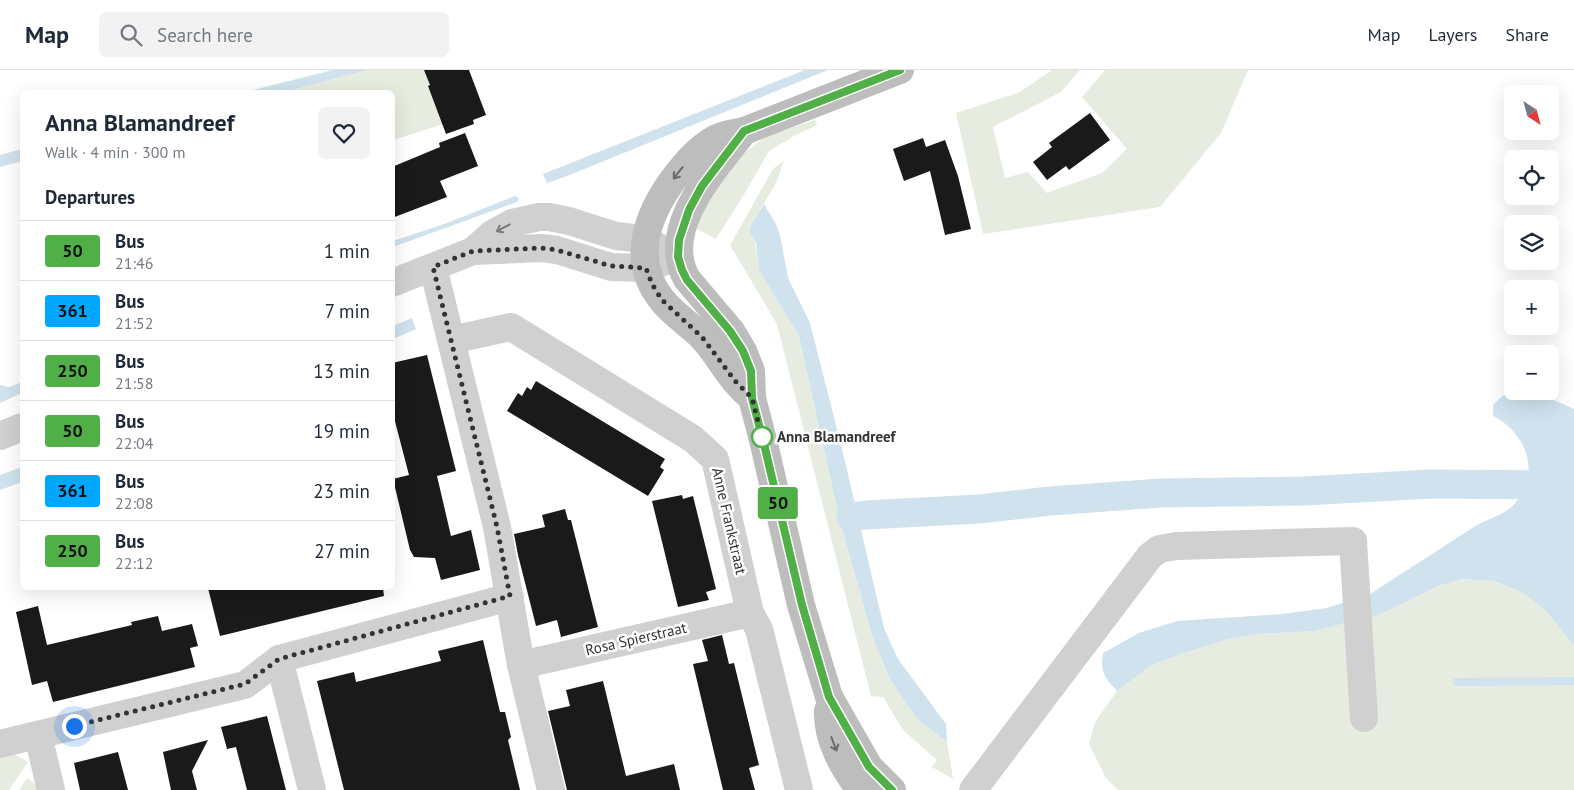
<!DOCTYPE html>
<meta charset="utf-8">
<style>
:root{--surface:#fff;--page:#f2f2f3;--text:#1f2937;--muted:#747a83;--line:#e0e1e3}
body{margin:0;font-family:"PT Sans",sans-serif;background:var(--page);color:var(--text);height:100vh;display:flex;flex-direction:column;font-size:19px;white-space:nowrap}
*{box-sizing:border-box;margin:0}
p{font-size:16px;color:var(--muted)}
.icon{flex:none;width:28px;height:28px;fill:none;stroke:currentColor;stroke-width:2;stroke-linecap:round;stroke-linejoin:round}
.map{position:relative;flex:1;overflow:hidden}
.drawer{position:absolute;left:20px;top:20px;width:375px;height:500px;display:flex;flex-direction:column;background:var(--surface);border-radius:8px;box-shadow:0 5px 20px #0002}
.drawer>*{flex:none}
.badge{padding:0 10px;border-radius:4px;font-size:18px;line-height:32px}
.needle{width:32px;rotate:144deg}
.controls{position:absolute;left:1504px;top:15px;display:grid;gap:10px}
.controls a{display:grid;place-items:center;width:55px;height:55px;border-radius:8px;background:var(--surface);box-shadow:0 5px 20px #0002;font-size:25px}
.you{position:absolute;width:25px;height:25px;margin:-12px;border:4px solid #fff;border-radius:50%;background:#1a73e8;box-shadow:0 0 0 8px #1a73e833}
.map>.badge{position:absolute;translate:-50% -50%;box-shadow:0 0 0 2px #fff}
h2{padding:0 25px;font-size:19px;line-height:45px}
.round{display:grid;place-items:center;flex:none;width:52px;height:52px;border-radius:8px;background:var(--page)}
.summary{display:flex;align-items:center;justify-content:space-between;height:85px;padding:0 25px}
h1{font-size:24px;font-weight:600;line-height:38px}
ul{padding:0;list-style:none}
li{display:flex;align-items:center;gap:15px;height:60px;padding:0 25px;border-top:1px solid var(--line)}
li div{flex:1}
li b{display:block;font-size:19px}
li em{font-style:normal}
li .badge{min-width:55px;font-weight:700;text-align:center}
header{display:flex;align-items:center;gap:30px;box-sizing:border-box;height:70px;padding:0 25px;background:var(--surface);border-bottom:1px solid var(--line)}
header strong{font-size:24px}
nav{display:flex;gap:28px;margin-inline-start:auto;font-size:18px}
.search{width:350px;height:45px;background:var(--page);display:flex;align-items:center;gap:12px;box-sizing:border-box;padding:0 18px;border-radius:8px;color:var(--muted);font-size:19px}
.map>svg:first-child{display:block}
.green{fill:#e6ecdf}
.water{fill:#cfe2ee}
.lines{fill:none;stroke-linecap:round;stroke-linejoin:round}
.stream{stroke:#cfe2ee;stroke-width:8}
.canal{stroke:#cfe2ee;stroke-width:29}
.building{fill:#1a1a1a}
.minor{stroke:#d0d0d0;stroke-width:28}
.secondary{stroke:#bdbdbd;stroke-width:28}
.oneway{stroke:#6a6a6a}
.oneway2{stroke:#7a7a7a}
.line-casing{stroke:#fff;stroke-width:11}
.line{stroke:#50af46;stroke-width:8}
.walk{stroke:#333;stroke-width:5;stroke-dasharray:0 9}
.stop-dot{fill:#fff;stroke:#50af46;stroke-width:2.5}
.labels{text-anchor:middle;stroke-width:5;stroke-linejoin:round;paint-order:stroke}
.stop-label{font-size:15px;font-weight:bold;fill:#333;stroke:#fff;text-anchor:start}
.street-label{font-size:15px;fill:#333;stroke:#fff}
</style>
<header>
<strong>Map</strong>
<div class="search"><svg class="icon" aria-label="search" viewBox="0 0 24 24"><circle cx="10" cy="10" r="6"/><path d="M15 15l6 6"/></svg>Search here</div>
<nav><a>Map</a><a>Layers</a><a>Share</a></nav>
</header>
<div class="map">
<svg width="1574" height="720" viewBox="0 0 1574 720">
<rect width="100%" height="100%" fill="#fff"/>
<g class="green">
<path d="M 332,0 L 443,0 L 456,50 L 393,70 L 392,22 L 245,22 Z"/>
<path d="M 1052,0 L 1080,0 L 1061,22 L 993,57 L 1005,108 L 1028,102 L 1047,123 L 1102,103 L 1127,79 L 1082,27 L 1105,0 L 1248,0 L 1221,63 L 1160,137 L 983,164 L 956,43 L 1020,22 Z"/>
<path d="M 815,50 L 817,55 L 794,66 L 769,81 L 743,126 L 716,169 L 695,158 L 699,139 L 729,95 L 765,67 Z"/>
<path d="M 784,90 L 776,113 L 752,153 L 759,200 L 799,266 L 840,452 L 873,569 L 890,609 L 917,649 L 947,672 L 953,709 L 932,697 L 937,690 L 903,660 L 883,627 L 871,626 L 777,254 L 730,175 L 773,99 Z"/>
<path d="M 1460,509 L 1494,511 L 1522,522 L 1547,542 L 1574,576 L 1574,720 L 1118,720 L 1106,708 L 1089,674 L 1095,652 L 1117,621 L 1150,596 L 1181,584 L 1225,570 L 1259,564 L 1314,561 L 1380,544 L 1438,516 Z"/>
<path d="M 10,682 L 28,692 L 9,720 L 0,720 L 0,684 Z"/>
<path d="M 27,708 L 38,716 L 39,720 L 19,720 Z"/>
</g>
<g class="water">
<path d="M 334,0 L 366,0 L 283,22 L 246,22 Z"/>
<path d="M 805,0 L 828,0 L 567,106 L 547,113 L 543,104 Z"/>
<path d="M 22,79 L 22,91 L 0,97 L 0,85 Z"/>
<path d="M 515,126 L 519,128 L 517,132 L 393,177 L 393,171 L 447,153 Z"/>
<path d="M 764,134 L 776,154 L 780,165 L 788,208 L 810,253 L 843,383 L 884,558 L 898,589 L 946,654 L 947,672 L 917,649 L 890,609 L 873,569 L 840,452 L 799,266 L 759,200 L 756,173 L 750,162 L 752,153 Z"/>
<path d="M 412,248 L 416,259 L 393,269 L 393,256 Z"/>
<path d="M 22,312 L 22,323 L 0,333 L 0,315 L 9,317 Z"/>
<path d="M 1514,321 L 1536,322 L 1574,339 L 1574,576 L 1547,542 L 1522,522 L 1494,511 L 1461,509 L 1438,516 L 1381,544 L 1314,561 L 1259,564 L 1225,570 L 1181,584 L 1150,596 L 1117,621 C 1104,607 1100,602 1103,583 L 1139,563 L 1177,551 L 1282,544 L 1327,538 L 1370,524 L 1477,455 L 1503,443 L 1513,436 L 1529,415 C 1529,406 1529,396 1527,387 C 1524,370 1508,353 1493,346 L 1493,335 L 1502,326 Z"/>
<path d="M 22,397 L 22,412 L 0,420 L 0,405 Z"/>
</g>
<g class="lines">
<path class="stream" d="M 1457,612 L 1574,611"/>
<path class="canal" d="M 851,447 L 866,445 L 979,439 L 1050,431 L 1161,423 L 1304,421 L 1431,414 L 1574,415"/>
</g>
<g class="building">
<path d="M 424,0 L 469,0 L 486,45 L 473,50 L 474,54 L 446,64 L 428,16 L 430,15 Z"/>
<path d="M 1090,43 L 1110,70 L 1069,100 L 1066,96 L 1047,110 L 1033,92 L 1052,77 L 1049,73 Z"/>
<path d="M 465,63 L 478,96 L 440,111 L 447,127 L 392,148 L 392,97 L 440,77 L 439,73 Z"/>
<path d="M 923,68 L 926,77 L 945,70 L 958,106 L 971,159 L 945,165 L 930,101 L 904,111 L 893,79 Z"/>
<path d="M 427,285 L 456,401 L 437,406 L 451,466 L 471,460 L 480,500 L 441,510 L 435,488 L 414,487 L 410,480 L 393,409 L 409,405 L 392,340 L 392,293 Z"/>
<path d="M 536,311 L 665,389 L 660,397 L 664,400 L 648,426 L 507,341 L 518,323 L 522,326 L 527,317 L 531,320 Z"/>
<path d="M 682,425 L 683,429 L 693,426 L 716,519 L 706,522 L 709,530 L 678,537 L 652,431 Z"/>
<path d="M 565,439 L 568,450 L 571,450 L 598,557 L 561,567 L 557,550 L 536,556 L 518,485 L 514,464 L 545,457 L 542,445 Z"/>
<path d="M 208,518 L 383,518 L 384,526 L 220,566 Z"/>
<path d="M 38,536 L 47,575 L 132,555 L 131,552 L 158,546 L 162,561 L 192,554 L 198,576 L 190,578 L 195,597 L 53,632 L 47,611 L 32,615 L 16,542 Z"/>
<path d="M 722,565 L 729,594 L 734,593 L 759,695 L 749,698 L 755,720 L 723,720 L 693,594 L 708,591 L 702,570 Z"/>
<path d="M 483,570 L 500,642 L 505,642 L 511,667 L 508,670 L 520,720 L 344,720 L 317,611 L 354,602 L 356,612 L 441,591 L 438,581 Z"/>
<path d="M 603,611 L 626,706 L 674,694 L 680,720 L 567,720 L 548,641 L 570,636 L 566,620 Z"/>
<path d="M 267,646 L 286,720 L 247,720 L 236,677 L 227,679 L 221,657 Z"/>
<path d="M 208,670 L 192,701 L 197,720 L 171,720 L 163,682 Z"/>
<path d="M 118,682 L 128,720 L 80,720 L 74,693 Z"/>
</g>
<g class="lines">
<g class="minor">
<path d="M 473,181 L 492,164 L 512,153 L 539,147 L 549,147 L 569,151 L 616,166 L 644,169 L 666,181"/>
<path d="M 433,197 L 497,457 L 521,595 L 551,720"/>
<path d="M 392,213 L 473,181 L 542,178 L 557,180 L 611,197 L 646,198 L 678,187"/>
<path d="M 451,270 L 511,257 L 693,369 L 715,389 L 750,543 L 759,559 L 799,720"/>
<path d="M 0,366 L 22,357"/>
<path d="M 279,589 L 312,720"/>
<path d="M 521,595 L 750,543"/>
<path d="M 38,665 L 51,720"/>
<path d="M 0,674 L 245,615 L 279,589 L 510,527"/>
<path d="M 973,720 L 1150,486 L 1159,479 L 1177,476 L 1353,471 L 1364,648"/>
</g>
<g class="secondary">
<path d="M 744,61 C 715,99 658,159 687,209 L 731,261 L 743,281 L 751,301 L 752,328 L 764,374 L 801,535 L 829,627 L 869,697 L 892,720"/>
<path d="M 752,328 C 746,323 741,318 736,312 C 723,297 715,280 701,266 C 689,254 673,244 662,230 C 632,193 645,150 670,114 C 682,97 701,73 722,66 C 729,63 737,63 744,61 L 900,0"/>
<path d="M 828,641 C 827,670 843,697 860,720"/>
</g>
</g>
<defs><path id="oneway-shaft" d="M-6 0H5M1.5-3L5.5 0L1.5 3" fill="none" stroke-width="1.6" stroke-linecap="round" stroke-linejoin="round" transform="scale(1.25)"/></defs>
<g class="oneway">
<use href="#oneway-shaft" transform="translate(678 103) rotate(128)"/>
<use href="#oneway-shaft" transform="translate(834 674) rotate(69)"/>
</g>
<use class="oneway2" href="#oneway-shaft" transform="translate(503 158) rotate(152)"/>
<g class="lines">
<g class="line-casing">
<path id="line" d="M 892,720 L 869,697 L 829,627 L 802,535 L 764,374 L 752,328 L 751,301 L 743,281 L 730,261 L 687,210 L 682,200 L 678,187 L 679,170 L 689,140 L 702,116 L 744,61 L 900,0"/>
</g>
<use href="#line" class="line"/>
<path class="walk" d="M 74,656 L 245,614 L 279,589 L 510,526 L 497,457 L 433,197 L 473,181 L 542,178 L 557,180 L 611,196 L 646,198 L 652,214 L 662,230 L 702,267 L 736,312 L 752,328 L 762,367"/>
</g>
<circle class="stop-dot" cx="762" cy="367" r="10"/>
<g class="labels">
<g class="stop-label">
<text x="777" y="372">Anna Blamandreef</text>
</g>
<g class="street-label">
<text transform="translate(729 451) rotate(77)" y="5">Anne Frankstraat</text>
<text transform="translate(636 569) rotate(-13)" y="5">Rosa Spierstraat</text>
</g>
</g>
</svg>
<div class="controls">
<a><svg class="needle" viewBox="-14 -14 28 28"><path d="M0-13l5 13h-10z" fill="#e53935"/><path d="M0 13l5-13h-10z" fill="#747a83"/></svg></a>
<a><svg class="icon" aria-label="locate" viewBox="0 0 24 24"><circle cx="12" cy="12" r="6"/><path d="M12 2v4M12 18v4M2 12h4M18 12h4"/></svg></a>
<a><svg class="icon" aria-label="layers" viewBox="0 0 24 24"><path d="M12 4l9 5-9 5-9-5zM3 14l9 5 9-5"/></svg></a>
<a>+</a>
<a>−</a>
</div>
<div class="you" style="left:74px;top:656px"></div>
<b class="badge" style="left:778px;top:433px;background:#50af46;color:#111">50</b>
<section class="drawer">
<div class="summary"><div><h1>Anna Blamandreef</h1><p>Walk · 4 min · 300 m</p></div><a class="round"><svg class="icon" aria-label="heart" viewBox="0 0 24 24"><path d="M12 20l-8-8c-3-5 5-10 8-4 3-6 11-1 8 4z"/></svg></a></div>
<h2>Departures</h2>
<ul>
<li><span class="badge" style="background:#50af46;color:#111">50</span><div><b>Bus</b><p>21:46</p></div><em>1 min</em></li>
<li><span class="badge" style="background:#00a7ff;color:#111">361</span><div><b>Bus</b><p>21:52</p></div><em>7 min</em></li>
<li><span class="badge" style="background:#50af46;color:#111">250</span><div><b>Bus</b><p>21:58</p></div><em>13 min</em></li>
<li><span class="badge" style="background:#50af46;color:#111">50</span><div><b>Bus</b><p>22:04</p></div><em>19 min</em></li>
<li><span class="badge" style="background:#00a7ff;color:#111">361</span><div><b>Bus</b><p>22:08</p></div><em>23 min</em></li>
<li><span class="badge" style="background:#50af46;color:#111">250</span><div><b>Bus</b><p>22:12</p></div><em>27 min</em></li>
</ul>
</section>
</div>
